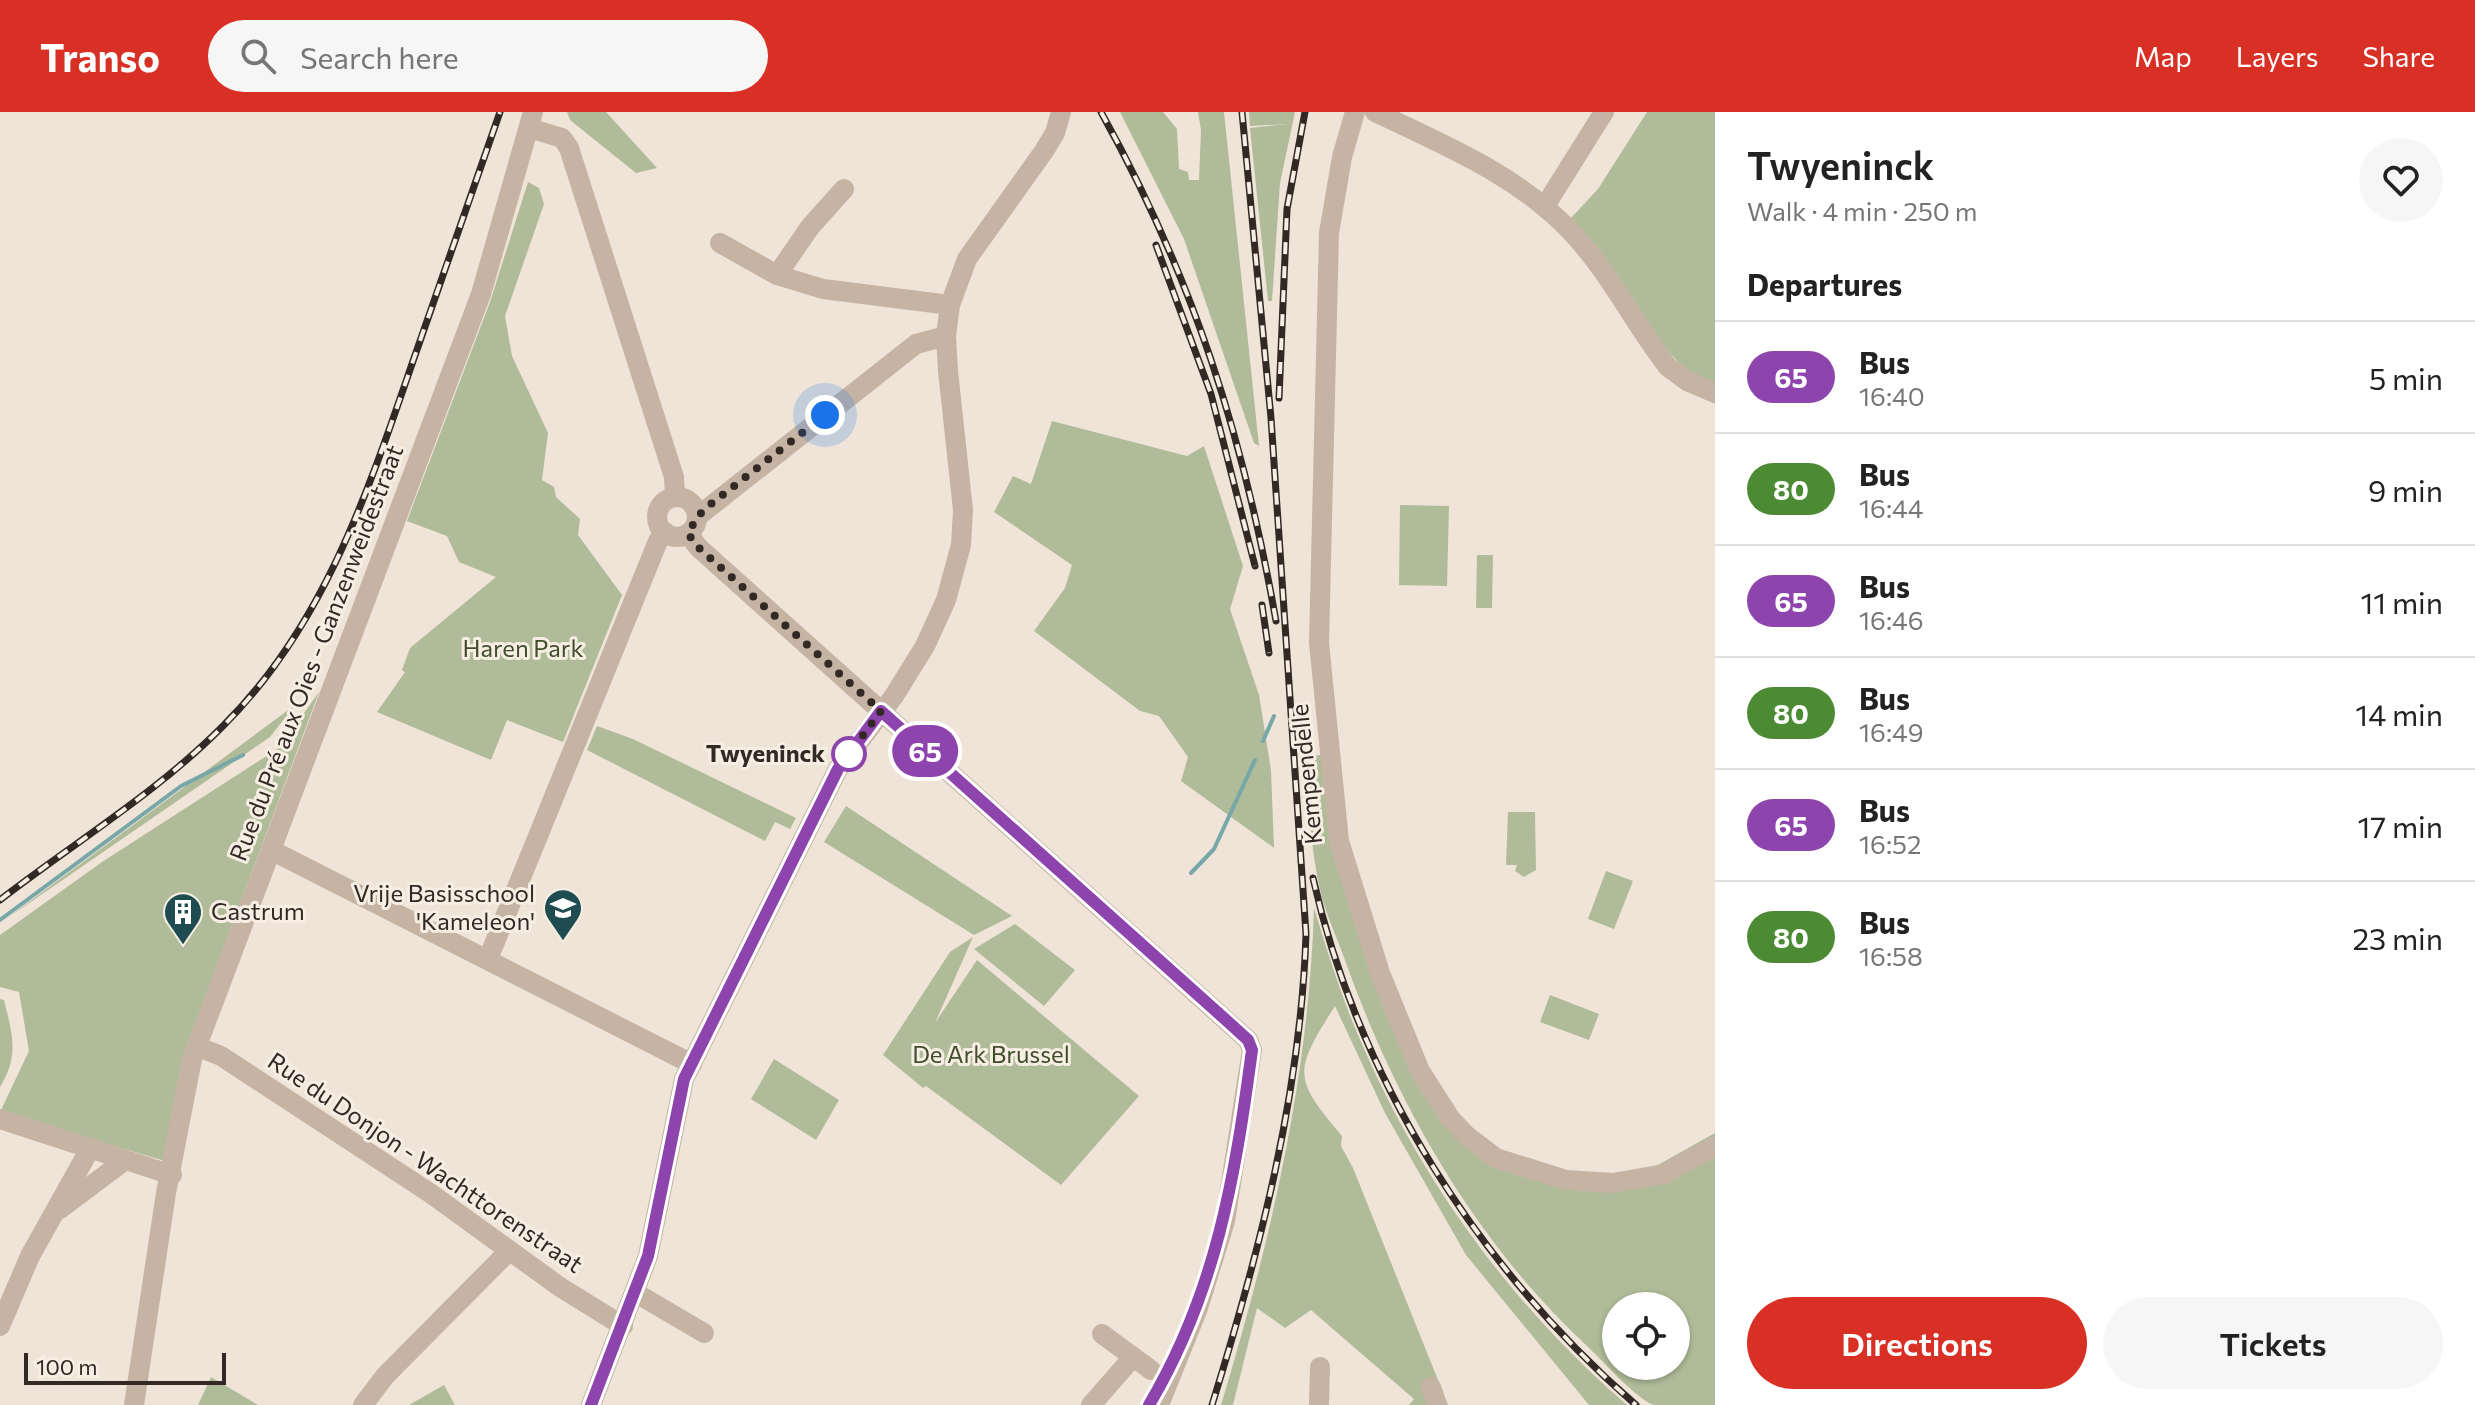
<!DOCTYPE html>
<meta charset="utf-8">
<style>
:root{--surface:#fff;--page:#f6f6f6;--text:#222;--muted:#767676;--line:#e0e0e0;--accent:#d93025}
body{margin:0;font-family:Commissioner,sans-serif;background:var(--page);color:var(--text);height:100vh;display:flex;flex-direction:column;font-size:30px;white-space:nowrap}
*{box-sizing:border-box;margin:0}
p{font-size:26px;color:var(--muted)}
.icon{flex:none;width:44px;height:44px;fill:none;stroke:currentColor;stroke-width:2;stroke-linecap:round;stroke-linejoin:round}
.map{position:relative;flex:1;overflow:hidden}
.panel{display:flex;flex-direction:column;background:var(--surface);width:760px}
.panel>*{flex:none}
.badge{padding:0 16px;border-radius:26px;font-size:28px;line-height:52px}
.fabs{position:absolute;left:1602px;top:1180px;display:grid;gap:16px}
.fabs a{display:grid;place-items:center;width:88px;height:88px;border-radius:50%;background:var(--surface);box-shadow:0 2px 6px #0004;font-size:40px}
.scale{position:absolute;left:24px;bottom:20px;width:202px;box-sizing:border-box;padding-left:8px;border:4px solid #322925;border-top:0;font-size:22px;line-height:28px;white-space:nowrap;color:#322925;-webkit-text-stroke:6px #f7eee3;paint-order:stroke}
.you{position:absolute;width:40px;height:40px;margin:-20px;border:6px solid #fff;border-radius:50%;background:#1a73e8;box-shadow:0 0 0 12px #1a73e833}
.map>.badge{position:absolute;translate:-50% -50%;box-shadow:0 0 0 4px #fff}
h2{padding:0 32px;font-size:30px;line-height:72px}
.round{display:grid;place-items:center;flex:none;width:84px;height:84px;border-radius:42px;background:var(--page)}
.overview{display:flex;align-items:center;justify-content:space-between;height:136px;padding:0 32px}
h1{font-size:38px;font-weight:600;line-height:60px}
.action{display:flex;gap:16px;margin-top:auto;padding:16px 32px}
.action a{flex:1;height:92px;border-radius:48px;background:var(--accent);color:#fff;font-size:32px;font-weight:600;line-height:92px;text-align:center}
.action a+a{background:var(--page);color:var(--text)}
ul{padding:0;list-style:none}
li{display:flex;align-items:center;gap:24px;height:112px;padding:0 32px;border-top:2px solid var(--line)}
li div{flex:1}
li b{display:block;font-size:30px}
li em{font-style:normal}
li .badge{min-width:88px;font-weight:700;text-align:center}
header{display:flex;align-items:center;gap:48px;box-sizing:border-box;height:112px;padding:0 40px;background:var(--accent);color:#fff}
header strong{font-size:38px}
nav{display:flex;gap:44px;margin-inline-start:auto;font-size:28px}
.search{width:560px;height:72px;background:var(--page);display:flex;align-items:center;gap:20px;box-sizing:border-box;padding:0 28px;border-radius:44px;color:var(--muted);font-size:30px}
main{display:flex;flex:1;min-height:0}
.map>svg:first-child{display:block}
.green{fill:#b0bc99;fill-rule:evenodd}
.lines{fill:none;stroke-linecap:round;stroke-linejoin:round}
.stream{stroke:#78a7a9;stroke-width:4}
.minor{stroke:#c5b4a4;stroke-width:20}
.rail-casing{stroke:#322925;stroke-width:7}
.rail{stroke:#f7eee3;stroke-width:4;stroke-dasharray:12;stroke-linecap:butt}
.line-casing{stroke:#fff;stroke-width:18}
.line{stroke:#8e44ad;stroke-width:12}
.walk{stroke:#322925;stroke-width:8;stroke-dasharray:0 14.4}
.stop-dot{fill:#fff;stroke:#8e44ad;stroke-width:4}
.labels{text-anchor:middle;stroke-width:6;stroke-linejoin:round;paint-order:stroke}
.park-label{font-size:24px;fill:#414e2b;stroke:#f7eee3}
.street-label{font-size:24px;fill:#322925;stroke:#f7eee3}
.stop-label{font-size:24px;font-weight:bold;fill:#322925;stroke:#f7eee3;text-anchor:end}
.poi-label{font-size:24px;fill:#322925;stroke:#f7eee3;text-anchor:end}
</style>
<header>
<strong>Transo</strong>
<div class="search"><svg class="icon" aria-label="search" viewBox="0 0 24 24"><circle cx="10" cy="10" r="6"/><path d="M15 15l6 6"/></svg>Search here</div>
<nav><a>Map</a><a>Layers</a><a>Share</a></nav>
</header>
<main>
<div class="map">
<svg width="1715" height="1293" viewBox="0 0 1715 1293">
<rect width="100%" height="100%" fill="#efe4d7"/>
<g class="green">
<path d="M 567,0 L 606,0 L 657,56 L 636,61 L 570,8 Z"/>
<path d="M 1120,0 L 1163,0 L 1177,17 L 1179,57 L 1188,60 L 1189,68 L 1199,68 L 1201,18 L 1198,0 L 1224,0 L 1259,334 L 1254,331 L 1184,127 Z"/>
<path d="M 1249,0 L 1295,0 L 1280,71 L 1272,189 L 1268,189 L 1250,16 L 1287,12 L 1250,14 Z"/>
<path d="M 1647,0 L 1715,0 L 1715,271 L 1685,258 L 1656,225 L 1571,106 L 1598,77 Z"/>
<path d="M 528,70 L 539,76 L 544,92 L 505,204 L 512,244 L 548,321 L 542,368 L 554,375 L 556,385 L 580,407 L 578,423 L 622,483 L 563,630 L 507,608 L 491,648 L 377,600 L 405,560 L 402,558 L 410,536 L 496,465 L 459,450 L 447,424 L 407,409 L 490,190 Z"/>
<path d="M 1052,309 L 1187,344 L 1204,334 L 1243,454 L 1230,497 L 1259,583 L 1271,658 L 1274,736 L 1181,669 L 1188,645 L 1159,604 L 1140,599 L 1034,519 L 1065,476 L 1072,453 L 994,400 L 1013,364 L 1031,372 Z"/>
<path d="M 1400,393 L 1449,394 L 1447,474 L 1399,473 Z"/>
<path d="M 1477,443 L 1493,443 L 1492,496 L 1476,496 Z"/>
<path d="M 319,580 L 187,934 L 165,1049 L 0,1000 L 29,939 L 19,880 L 0,875 L 0,823 L 102,750 L 279,636 Z"/>
<path d="M 295,593 L 270,625 L 6,807 Z"/>
<path d="M 597,614 L 633,627 L 796,706 L 790,717 L 775,710 L 765,729 L 587,638 Z"/>
<path d="M 1321,643 L 1395,917 L 1477,1039 L 1615,1077 L 1715,1021 L 1715,1293 C 1697,1293 1671,1293 1654,1293 C 1637,1288 1601,1247 1586,1233 C 1476,1131 1396,991 1346,851 C 1338,828 1327,805 1321,782 C 1310,736 1309,691 1305,644 ZM 1616,1194 L 1676,1194 L 1676,1254 L 1616,1254 Z"/>
<path d="M 846,694 L 1012,804 L 974,823 L 824,730 Z"/>
<path d="M 1508,700 L 1535,700 L 1536,758 L 1524,765 L 1515,759 L 1517,753 L 1506,753 Z"/>
<path d="M 1606,759 L 1633,769 L 1614,817 L 1588,807 Z"/>
<path d="M 1314,796 C 1329,845 1344,893 1365,939 C 1424,1073 1516,1198 1627,1293 L 1589,1293 L 1466,1143 L 1385,1001 L 1335,894 C 1293,960 1293,966 1342,1024 L 1341,1034 L 1353,1056 L 1448,1293 L 1409,1293 L 1414,1287 L 1311,1198 L 1285,1216 L 1257,1196 L 1233,1293 L 1221,1293 C 1270,1131 1309,966 1314,796 Z"/>
<path d="M 1015,812 L 1075,858 L 1044,894 L 974,837 Z"/>
<path d="M 973,825 L 935,911 L 977,848 L 1139,984 L 1061,1073 L 926,974 L 923,976 L 883,943 L 950,840 Z"/>
<path d="M 1550,883 L 1599,902 L 1589,928 L 1540,910 Z"/>
<path d="M 0,887 L 4,888 C 12,921 20,943 0,975 Z"/>
<path d="M 774,947 L 839,988 L 816,1028 L 751,987 Z"/>
<path d="M 211,1265 L 258,1293 L 198,1293 Z"/>
<path d="M 444,1273 L 455,1293 L 409,1293 Z"/>
</g>
<g class="lines">
<g class="stream">
<path d="M 1263,629 L 1274,604"/>
<path d="M 1191,761 L 1214,737 L 1255,648"/>
<path d="M 0,808 L 181,674 L 243,643"/>
</g>
<g class="minor">
<path d="M 1355,0 L 1342,45 L 1329,121 L 1319,531 L 1339,729 L 1380,861 L 1420,959 L 1450,1006 L 1467,1024 L 1496,1046 L 1566,1068 L 1613,1071 L 1664,1062 L 1715,1034"/>
<path d="M 1375,0 C 1447,34 1522,65 1576,125 C 1612,165 1635,213 1668,255 L 1687,269 L 1715,281"/>
<path d="M 529,16 L 562,26 L 569,36 L 674,365 L 675,385"/>
<path d="M 1545,94 L 1604,0"/>
<path d="M 720,131 L 777,163 L 823,177 L 950,193"/>
<path d="M 777,163 L 810,115 L 844,77"/>
<circle cx="677" cy="405" r="20"/>
<path d="M 697,405 L 916,232 L 946,224"/>
<path d="M 688,422 L 699,436 L 1248,928 L 1252,938 L 1225,1109 L 1198,1196 L 1159,1293"/>
<path d="M 271,738 L 692,952"/>
<path d="M 488,847 L 658,429 L 665,420"/>
<path d="M 196,934 L 221,944 L 430,1081 L 560,1175 L 623,1214"/>
<path d="M 0,1007 L 172,1063"/>
<path d="M 60,1097 L 124,1049"/>
<path d="M 636,1181 L 704,1221"/>
<path d="M 0,1214 L 30,1144 L 91,1035"/>
<path d="M 1102,1222 L 1151,1258"/>
<path d="M 1431,1275 L 1437,1293"/>
<path d="M 134,1293 L 166,1081 L 192,947 L 481,182 L 533,0"/>
<path d="M 363,1293 L 385,1264 L 509,1139"/>
<path d="M 591,1293 L 648,1144 L 684,967 L 838,657 L 894,584 L 925,534 L 946,488 L 961,433 L 963,398 L 948,259 L 946,224 L 950,193 L 967,147 L 1044,39 L 1055,21 L 1061,0"/>
<path d="M 1091,1293 L 1133,1245"/>
<path d="M 1319,1293 L 1320,1255"/>
</g>
<g class="rail-casing">
<g id="rail">
<path d="M 1101,0 C 1193,166 1243,322 1276,509"/>
<path d="M 1156,133 L 1211,282 L 1255,454"/>
<path d="M 1279,286 L 1287,97 L 1305,0"/>
<path d="M 1262,493 L 1269,541"/>
<path d="M 1313,766 C 1359,970 1480,1157 1636,1293"/>
<path d="M 0,788 C 75,730 157,681 224,613 C 324,513 367,382 412,252 C 441,168 471,84 500,0"/>
<path d="M 1212,1293 C 1259,1142 1301,981 1306,822 L 1271,306 L 1242,0"/>
</g>
</g>
<use href="#rail" class="rail"/>
</g>
<g class="lines">
<g class="line-casing">
<path id="line" d="M 591,1293 L 648,1144 L 684,967 L 838,657 L 881,599 L 1226,908 L 1248,928 L 1252,938 C 1235,1066 1216,1180 1149,1293"/>
</g>
<use href="#line" class="line"/>
<path class="walk" d="M 825,303 L 711,392 L 697,405 L 688,422 L 699,436 L 881,599 L 849,642"/>
</g>
<defs>
<g id="school-pin" transform="scale(2)"><path d="M0 17L-7.5 6A9.5 9.5 0 1 1 7.5 6Z" fill="#1e4c50" stroke="#f7eee3"/><path d="M0-5L7-2L0 1L-7-2ZM-4 1L0 2.5L4 1V4Q0 6-4 4Z" fill="#fff"/></g>
<g id="building-pin" transform="scale(2)"><path d="M0 17L-7.5 6A9.5 9.5 0 1 1 7.5 6Z" fill="#1e4c50" stroke="#f7eee3"/><path d="M-4-6H4V6H1V3H-1V6H-4ZM-2.5-4.3h1.7v1.8h-1.7ZM.8-4.3h1.7v1.8H.8ZM-2.5-1h1.7V.8h-1.7ZM.8-1h1.7V.8H.8Z" fill="#fff"/></g>
</defs>
<g fill-rule="evenodd">
<use href="#school-pin" x="563" y="796"/>
<use href="#building-pin" x="183" y="800"/>
</g>
<circle class="stop-dot" cx="849" cy="642" r="16"/>
<g class="labels">
<g class="park-label">
<text x="523" y="545">Haren Park</text>
<text x="991" y="951">De Ark Brussel</text>
</g>
<g class="street-label">
<text transform="translate(317 541) rotate(-69)" y="8">Rue du Pré aux Oies - Ganzenweidestraat</text>
<text transform="translate(1307 662) rotate(-96)" y="8">Kempendelle</text>
<text transform="translate(425 1051) rotate(34)" y="8">Rue du Donjon - Wachttorenstraat</text>
</g>
<g class="stop-label">
<text x="825" y="650">Twyeninck</text>
</g>
<g class="poi-label">
<text x="535" y="790">Vrije Basisschool<tspan x="535" dy="28">'Kameleon'</tspan></text>
<text x="211" y="808" text-anchor="start">Castrum</text>
</g>
</g>
</svg>
<div class="fabs">
<a><svg class="icon" aria-label="locate" viewBox="0 0 24 24"><circle cx="12" cy="12" r="6"/><path d="M12 2v4M12 18v4M2 12h4M18 12h4"/></svg></a>
</div>
<div class="scale">100 m</div>
<div class="you" style="left:825px;top:303px"></div>
<b class="badge" style="left:925px;top:639px;background:#8e44ad;color:#fff">65</b>
</div>
<section class="panel">
<div class="overview"><div><h1>Twyeninck</h1><p>Walk · 4 min · 250 m</p></div><a class="round"><svg class="icon" aria-label="heart" viewBox="0 0 24 24"><path d="M12 20l-8-8c-3-5 5-10 8-4 3-6 11-1 8 4z"/></svg></a></div>
<h2>Departures</h2>
<ul>
<li><span class="badge" style="background:#8e44ad;color:#fff">65</span><div><b>Bus</b><p>16:40</p></div><em>5 min</em></li>
<li><span class="badge" style="background:#4c8b33;color:#fff">80</span><div><b>Bus</b><p>16:44</p></div><em>9 min</em></li>
<li><span class="badge" style="background:#8e44ad;color:#fff">65</span><div><b>Bus</b><p>16:46</p></div><em>11 min</em></li>
<li><span class="badge" style="background:#4c8b33;color:#fff">80</span><div><b>Bus</b><p>16:49</p></div><em>14 min</em></li>
<li><span class="badge" style="background:#8e44ad;color:#fff">65</span><div><b>Bus</b><p>16:52</p></div><em>17 min</em></li>
<li><span class="badge" style="background:#4c8b33;color:#fff">80</span><div><b>Bus</b><p>16:58</p></div><em>23 min</em></li>
</ul>
<div class="action"><a>Directions</a><a>Tickets</a></div>
</section>
</main>
